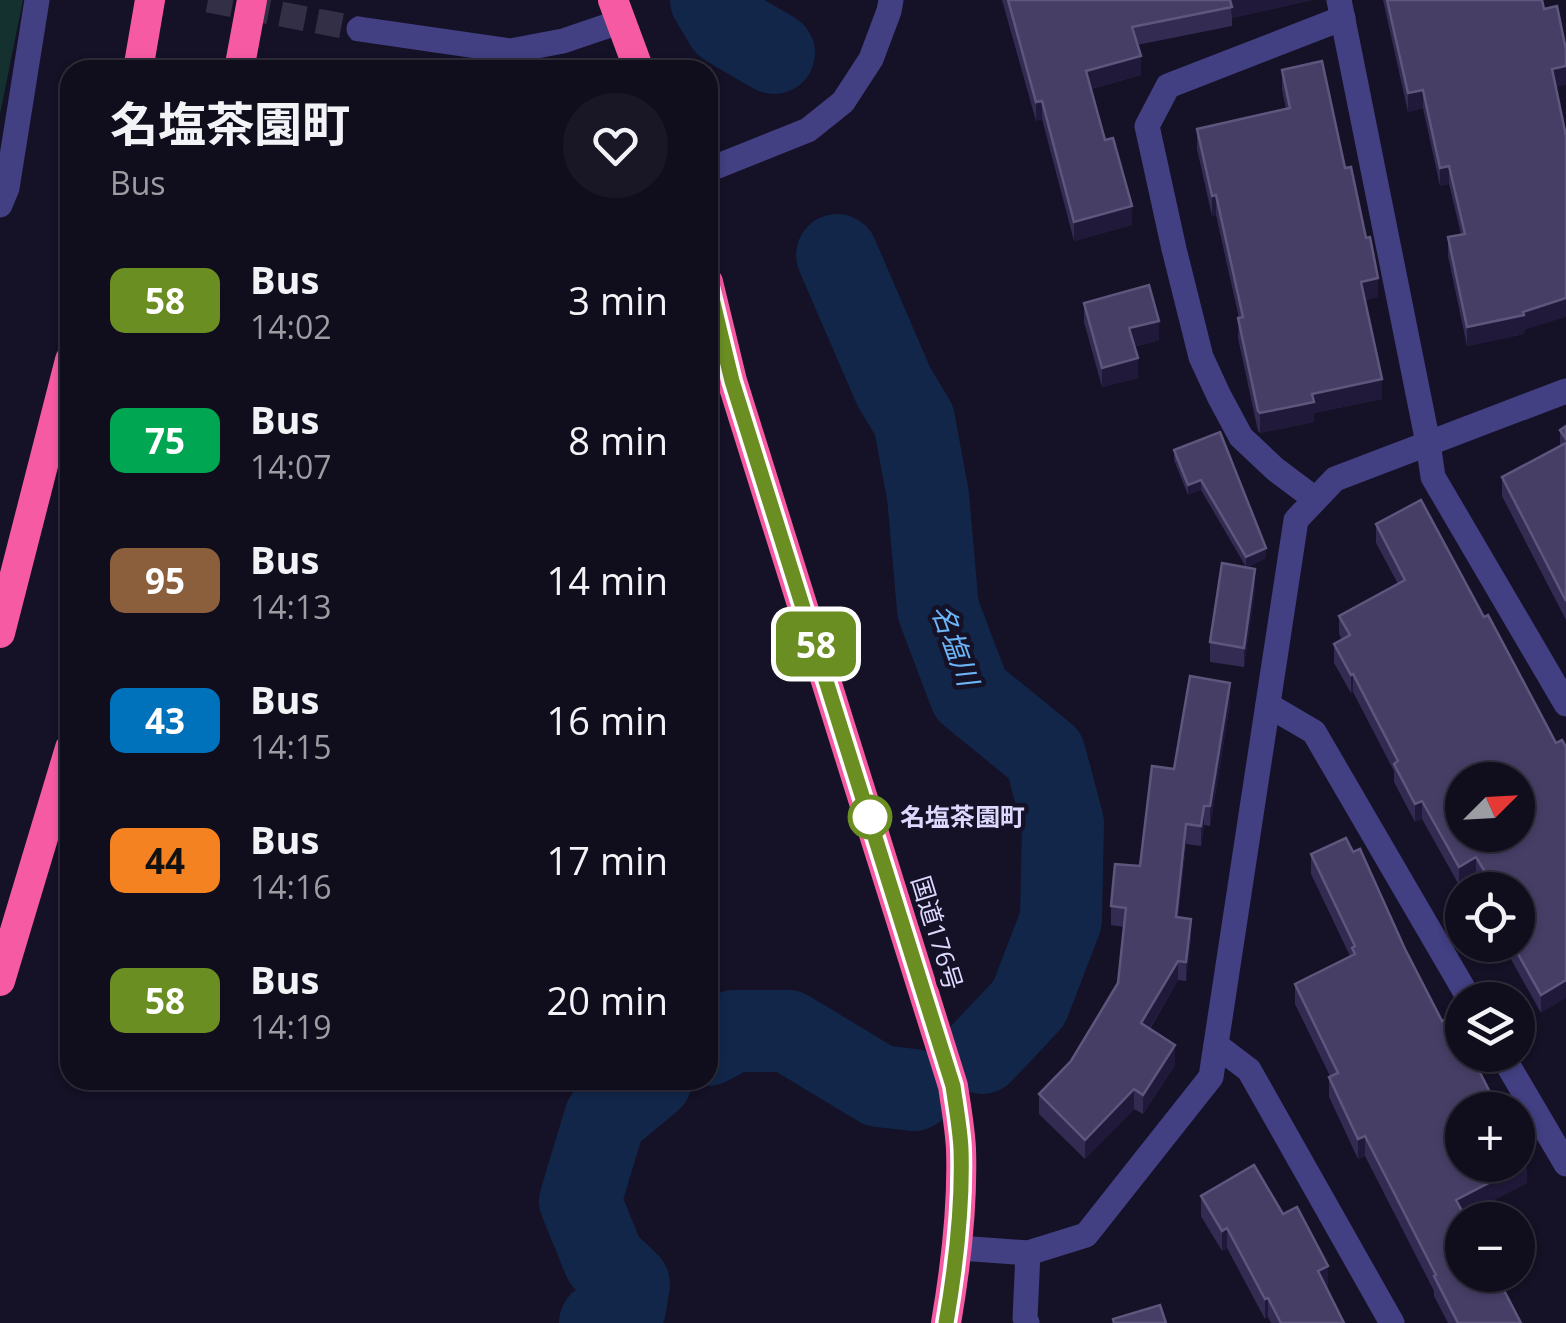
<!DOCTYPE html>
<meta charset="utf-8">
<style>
:root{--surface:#100d1c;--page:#191625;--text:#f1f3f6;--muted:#9c9ca3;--line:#302d3b}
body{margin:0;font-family:"Open Sans","Noto Sans JP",sans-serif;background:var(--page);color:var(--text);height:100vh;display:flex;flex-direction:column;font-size:38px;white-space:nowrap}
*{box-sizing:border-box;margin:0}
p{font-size:32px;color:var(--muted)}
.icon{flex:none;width:55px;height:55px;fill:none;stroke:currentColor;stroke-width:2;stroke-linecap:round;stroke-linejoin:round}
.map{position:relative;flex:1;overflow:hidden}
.details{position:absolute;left:60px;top:60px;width:658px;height:1030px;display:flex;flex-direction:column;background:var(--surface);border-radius:30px;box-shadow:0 2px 8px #0004,0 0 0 2px var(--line)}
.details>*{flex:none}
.badge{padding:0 20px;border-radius:15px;font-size:35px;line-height:65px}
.needle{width:65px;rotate:66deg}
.fabs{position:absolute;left:1445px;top:762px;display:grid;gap:20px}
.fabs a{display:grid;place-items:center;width:90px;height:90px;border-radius:50%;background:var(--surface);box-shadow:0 2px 8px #0004,0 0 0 2px var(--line);font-size:50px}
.map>.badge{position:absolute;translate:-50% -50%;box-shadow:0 0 0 5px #fff}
.round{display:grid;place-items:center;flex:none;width:105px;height:105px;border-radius:52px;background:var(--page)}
.headline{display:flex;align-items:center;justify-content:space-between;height:170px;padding:0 50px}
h1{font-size:48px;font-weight:700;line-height:75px}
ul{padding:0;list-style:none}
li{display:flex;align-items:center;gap:30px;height:140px;padding:0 50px}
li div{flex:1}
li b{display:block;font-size:38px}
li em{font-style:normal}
li .badge{min-width:110px;font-weight:700;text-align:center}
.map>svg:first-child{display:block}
.green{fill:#14302f}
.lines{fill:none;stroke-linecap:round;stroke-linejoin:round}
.river{stroke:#112649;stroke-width:82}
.minor-tunnel{stroke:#332f46;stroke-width:25;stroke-dasharray:25 12;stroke-linecap:butt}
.minor{stroke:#423f82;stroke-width:25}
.highway{stroke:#f65aa3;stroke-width:30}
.wall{fill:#342b53}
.shaded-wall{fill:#201939}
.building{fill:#463e65;stroke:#5e567d;stroke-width:2.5;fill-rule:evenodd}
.line-casing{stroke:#fff;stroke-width:22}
.line{stroke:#6b8e23;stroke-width:15}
.stop-dot{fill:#fff;stroke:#6b8e23;stroke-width:5}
.labels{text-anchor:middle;stroke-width:9;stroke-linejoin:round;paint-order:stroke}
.stop-label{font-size:25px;font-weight:bold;fill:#ddd8fd;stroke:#151126;text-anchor:start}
.street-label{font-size:25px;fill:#ddd8fd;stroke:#151126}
.water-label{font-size:28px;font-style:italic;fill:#6cb5f7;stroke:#151126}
</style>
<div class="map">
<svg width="1566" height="1323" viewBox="0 0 1566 1323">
<rect width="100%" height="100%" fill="#151126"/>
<path class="green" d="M 0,0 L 23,0 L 0,114 Z"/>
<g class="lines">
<g class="river">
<path d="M 711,0 L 726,25 L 774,53"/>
<path d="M 837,255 L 894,387 L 914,420 L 928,496 L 938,609 L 970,694 L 1045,755 L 1063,823 L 1061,920 L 1029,1003 L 982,1053"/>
<path d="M 708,1045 L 734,1031 L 788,1031 L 879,1086 L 914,1090"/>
<path d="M 600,1323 L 625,1308 L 629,1284 L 604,1260 L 580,1201 L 605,1118 L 651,1080"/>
</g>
<path class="minor-tunnel" d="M 208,0 L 359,29"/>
<g class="minor">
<path d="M 1339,0 L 1428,443 L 1433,477 L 1566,704"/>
<path d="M 359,29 L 510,51 L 563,41 L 622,21"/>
<path d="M 708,170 L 808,130 L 843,102 L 871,59 L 889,11 L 891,0"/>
<path d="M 0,205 L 7,188 L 37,0"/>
<path d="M 1315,499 L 1275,469 L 1241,437 L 1219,396 L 1201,357 L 1174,249 L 1147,126 L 1168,86 L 1343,18"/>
<path d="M 1268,705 L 1314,732 L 1470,1000"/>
<path d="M 1216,1045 L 1249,1070 L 1392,1323"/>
<path d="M 1502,1055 L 1566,1164"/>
<path d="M 959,1248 L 1028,1253 L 1086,1235 L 1211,1077 L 1296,520 L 1335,479 L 1566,391"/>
<path d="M 1027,1323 L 1025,1318 L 1028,1253"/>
</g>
<g class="highway">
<path d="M 613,0 L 639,70"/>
<path d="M 138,70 L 150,0"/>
<path d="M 239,70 L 252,0"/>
<path d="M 708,282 L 732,381 L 953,1086 C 956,1107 960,1128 961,1149 C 963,1208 956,1265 946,1323"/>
<path d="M 0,633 L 70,360"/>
<path d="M 0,981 L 70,748"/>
</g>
</g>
<g class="wall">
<path d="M 1002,0 L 1312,0 L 1232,18 L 1232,26 L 1137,45 L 1141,75 L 1091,89 L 1132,225 L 1074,241 L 1042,119 L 1036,121 Z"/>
<path d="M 1383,0 L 1542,0 L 1556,87 L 1524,334 L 1467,346 L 1448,256 L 1448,237 L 1461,234 L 1449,184 L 1440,186 L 1423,108 L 1408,112 Z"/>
<path d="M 1282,70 L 1345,168 L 1378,297 L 1365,300 L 1382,399 L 1314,413 L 1314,422 L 1260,433 L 1258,431 L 1238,338 L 1239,318 L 1216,215 L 1212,216 L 1197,149 L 1197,129 L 1286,109 L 1282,89 Z"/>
<path d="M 1084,303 L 1159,340 L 1134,347 L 1138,378 L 1102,387 L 1084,322 Z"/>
<path d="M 1566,426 L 1566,620 L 1502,496 L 1502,477 L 1560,446 L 1560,430 Z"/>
<path d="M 1220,432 L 1266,558 L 1247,567 L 1255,588 L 1244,667 L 1210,662 L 1210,642 L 1246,567 L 1201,490 L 1188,495 L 1174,460 L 1174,450 Z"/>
<path d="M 1376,524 L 1484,617 L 1556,743 L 1541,1013 L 1503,945 L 1518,945 L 1518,890 L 1485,890 L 1476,875 L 1459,885 L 1422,819 L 1415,822 L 1394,782 L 1394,771 L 1353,692 L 1351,693 L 1334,663 L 1334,644 L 1342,640 L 1339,634 L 1339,616 L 1398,584 L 1376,543 Z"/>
<path d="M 1230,703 L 1210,826 L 1204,825 L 1201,846 L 1186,844 L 1178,917 L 1191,938 L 1186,981 L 1178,980 L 1150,1029 L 1175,1065 L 1143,1114 L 1134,1109 L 1085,1159 L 1039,1114 L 1039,1094 L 1071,1061 L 1118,983 L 1124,927 L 1111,925 L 1111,906 L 1140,866 L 1174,769 Z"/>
<path d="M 1311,854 L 1405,949 L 1527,1183 L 1464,1215 L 1521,1323 L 1448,1323 L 1434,1296 L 1434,1291 L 1365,1156 L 1358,1159 L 1329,1097 L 1329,1077 L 1330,1076 L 1295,1004 L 1295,984 L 1350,956 L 1311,874 Z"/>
<path d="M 1201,1196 L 1283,1214 L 1328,1286 L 1326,1287 L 1344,1323 L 1271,1323 L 1268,1317 L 1265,1319 L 1227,1248 L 1222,1251 L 1201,1216 Z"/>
</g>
<g class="shaded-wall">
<path d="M 1230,0 L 1312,0 L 1232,18 Z"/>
<path d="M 1141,56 L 1141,75 L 1086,90 L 1086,71 Z"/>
<path d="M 1566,66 L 1566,85 L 1552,88 L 1552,69 Z"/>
<path d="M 1423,90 L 1423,108 L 1408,112 L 1408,93 Z"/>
<path d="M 1042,101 L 1042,119 L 1036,121 L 1036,102 Z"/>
<path d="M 1449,166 L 1449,184 L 1440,186 L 1440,168 Z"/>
<path d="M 1216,195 L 1216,215 L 1212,216 L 1212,196 Z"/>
<path d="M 1132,206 L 1132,225 L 1074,241 L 1074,222 Z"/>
<path d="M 1378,278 L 1378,297 L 1361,301 L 1361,282 Z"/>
<path d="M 1566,298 L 1566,317 L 1524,330 L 1524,334 L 1467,346 L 1467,327 Z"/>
<path d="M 1159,321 L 1159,340 L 1129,348 L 1129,328 Z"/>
<path d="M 1138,358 L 1138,378 L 1102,387 L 1102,368 Z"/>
<path d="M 1382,379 L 1382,399 L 1314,413 L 1314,422 L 1260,433 L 1260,413 L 1312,394 Z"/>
<path d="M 1201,480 L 1201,490 L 1188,495 L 1188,485 Z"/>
<path d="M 1266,548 L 1266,558 L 1246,567 L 1246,557 Z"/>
<path d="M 1255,569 L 1255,588 L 1244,667 L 1244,648 Z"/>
<path d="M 1353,674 L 1353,692 L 1351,693 L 1351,675 Z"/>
<path d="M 1230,683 L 1230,703 L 1210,826 L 1210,806 Z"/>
<path d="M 1422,801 L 1422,819 L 1415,822 L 1415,804 Z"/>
<path d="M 1204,806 L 1204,825 L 1201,846 L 1201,826 Z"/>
<path d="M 1186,824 L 1186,844 L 1176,937 L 1176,917 Z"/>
<path d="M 1476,857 L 1476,875 L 1459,885 L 1459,867 Z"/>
<path d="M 1191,919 L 1191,938 L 1186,981 L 1186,962 Z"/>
<path d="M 1178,961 L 1178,980 L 1141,1043 L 1141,1023 Z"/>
<path d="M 1566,980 L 1566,998 L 1541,1013 L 1541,995 Z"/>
<path d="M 1175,1045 L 1175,1065 L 1143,1114 L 1143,1095 Z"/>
<path d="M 1134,1089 L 1134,1109 L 1085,1159 L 1085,1140 Z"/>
<path d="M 1365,1136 L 1365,1156 L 1358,1159 L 1358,1139 Z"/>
<path d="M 1527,1163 L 1527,1183 L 1456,1220 L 1456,1200 Z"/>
<path d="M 1227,1228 L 1227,1248 L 1222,1251 L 1222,1231 Z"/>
<path d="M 1328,1266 L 1328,1286 L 1318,1291 L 1318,1271 Z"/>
<path d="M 1268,1298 L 1268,1317 L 1265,1319 L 1265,1299 Z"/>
</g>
<g class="building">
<path d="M 1008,0 L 1230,0 L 1232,7 L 1132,27 L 1141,56 L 1086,71 L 1105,140 L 1113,138 L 1132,206 L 1074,222 L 1042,101 L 1036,102 Z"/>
<path d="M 1387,0 L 1542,0 L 1544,9 L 1557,6 L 1566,50 L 1566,66 L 1552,69 L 1566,136 L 1566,298 L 1523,312 L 1524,315 L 1467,327 L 1448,237 L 1465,234 L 1449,166 L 1440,168 L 1423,90 L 1408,93 Z"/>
<path d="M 1322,61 L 1345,168 L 1351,167 L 1366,238 L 1370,237 L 1378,278 L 1361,282 L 1382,379 L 1312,394 L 1314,402 L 1260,413 L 1258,411 L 1238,318 L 1243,317 L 1216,195 L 1212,196 L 1197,129 L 1290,108 L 1282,70 Z"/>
<path d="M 1149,285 L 1159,321 L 1129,328 L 1138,358 L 1102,368 L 1084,303 Z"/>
<path d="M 1566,426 L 1566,439 L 1560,430 Z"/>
<path d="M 1220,432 L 1266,548 L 1246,557 L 1201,480 L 1188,485 L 1174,450 Z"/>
<path d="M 1566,443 L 1566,601 L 1502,477 Z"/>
<path d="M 1421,500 L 1484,617 L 1488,615 L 1556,743 L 1562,740 L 1566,747 L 1566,980 L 1541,995 L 1513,945 L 1518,945 L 1518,890 L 1496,890 L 1476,857 L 1459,867 L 1422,801 L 1415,804 L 1394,764 L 1398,761 L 1353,674 L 1351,675 L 1334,644 L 1350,635 L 1339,616 L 1405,580 L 1376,524 ZM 1462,780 L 1518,780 L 1518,835 L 1462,835 Z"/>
<path d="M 1222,563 L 1255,569 L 1244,648 L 1210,642 Z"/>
<path d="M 1190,676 L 1230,683 L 1210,806 L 1204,806 L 1201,826 L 1186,824 L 1176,917 L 1191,919 L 1186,962 L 1178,961 L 1141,1023 L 1175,1045 L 1143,1095 L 1134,1089 L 1085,1140 L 1039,1094 L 1071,1061 L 1118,983 L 1126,908 L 1111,906 L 1115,864 L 1140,866 L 1152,766 L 1174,769 Z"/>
<path d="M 1346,838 L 1353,852 L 1360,849 L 1405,949 L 1442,1021 L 1451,1016 L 1462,1038 L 1462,1055 L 1471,1055 L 1499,1110 L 1462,1110 L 1462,1165 L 1518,1165 L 1518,1145 L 1527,1163 L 1456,1200 L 1467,1220 L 1462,1220 L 1462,1275 L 1496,1275 L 1521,1323 L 1458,1323 L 1434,1276 L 1436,1275 L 1365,1136 L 1358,1139 L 1329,1077 L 1338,1073 L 1295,984 L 1355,954 L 1352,948 L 1355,946 L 1311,854 Z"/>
<path d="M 1254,1165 L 1283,1214 L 1297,1207 L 1328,1266 L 1318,1271 L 1344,1323 L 1281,1323 L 1268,1298 L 1265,1299 L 1227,1228 L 1222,1231 L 1201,1196 Z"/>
<path d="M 1160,1305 L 1166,1323 L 1114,1323 L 1113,1319 Z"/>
</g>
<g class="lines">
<g class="line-casing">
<path id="line" d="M 708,282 L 732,381 L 953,1086 C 956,1107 960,1129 961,1149 C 963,1208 956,1265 946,1323"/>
</g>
<use href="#line" class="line"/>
</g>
<circle class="stop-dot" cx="870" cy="817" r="20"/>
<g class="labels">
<g class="stop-label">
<text x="900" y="826">名塩茶園町</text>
</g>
<g class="street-label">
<text transform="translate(937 933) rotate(73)" y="9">国道176号</text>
</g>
<g class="water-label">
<text transform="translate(955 645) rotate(70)" y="10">名塩川</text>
</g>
</g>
</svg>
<div class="fabs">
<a><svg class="needle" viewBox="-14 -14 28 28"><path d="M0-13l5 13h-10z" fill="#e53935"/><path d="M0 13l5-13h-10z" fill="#9c9ca3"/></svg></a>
<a><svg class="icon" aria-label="locate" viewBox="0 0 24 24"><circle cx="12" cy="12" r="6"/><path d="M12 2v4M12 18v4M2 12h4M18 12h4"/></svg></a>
<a><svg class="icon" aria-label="layers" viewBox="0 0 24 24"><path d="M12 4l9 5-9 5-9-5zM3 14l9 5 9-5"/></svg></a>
<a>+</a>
<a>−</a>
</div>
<b class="badge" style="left:816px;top:644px;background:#6b8e23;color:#fff">58</b>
<section class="details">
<div class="headline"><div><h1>名塩茶園町</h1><p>Bus</p></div><a class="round"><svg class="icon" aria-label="heart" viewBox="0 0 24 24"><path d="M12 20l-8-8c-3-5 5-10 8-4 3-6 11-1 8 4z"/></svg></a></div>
<ul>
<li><span class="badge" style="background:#6b8e23;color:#fff">58</span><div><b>Bus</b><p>14:02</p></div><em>3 min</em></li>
<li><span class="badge" style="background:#00a651;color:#fff">75</span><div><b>Bus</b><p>14:07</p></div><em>8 min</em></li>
<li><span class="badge" style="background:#8b5e3c;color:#fff">95</span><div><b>Bus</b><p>14:13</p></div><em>14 min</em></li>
<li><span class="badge" style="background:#0072bc;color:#fff">43</span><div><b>Bus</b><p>14:15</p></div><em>16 min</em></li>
<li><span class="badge" style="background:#f58220;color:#111">44</span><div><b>Bus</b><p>14:16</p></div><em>17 min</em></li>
<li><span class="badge" style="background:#6b8e23;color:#fff">58</span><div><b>Bus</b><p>14:19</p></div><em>20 min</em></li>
</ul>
</section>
</div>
